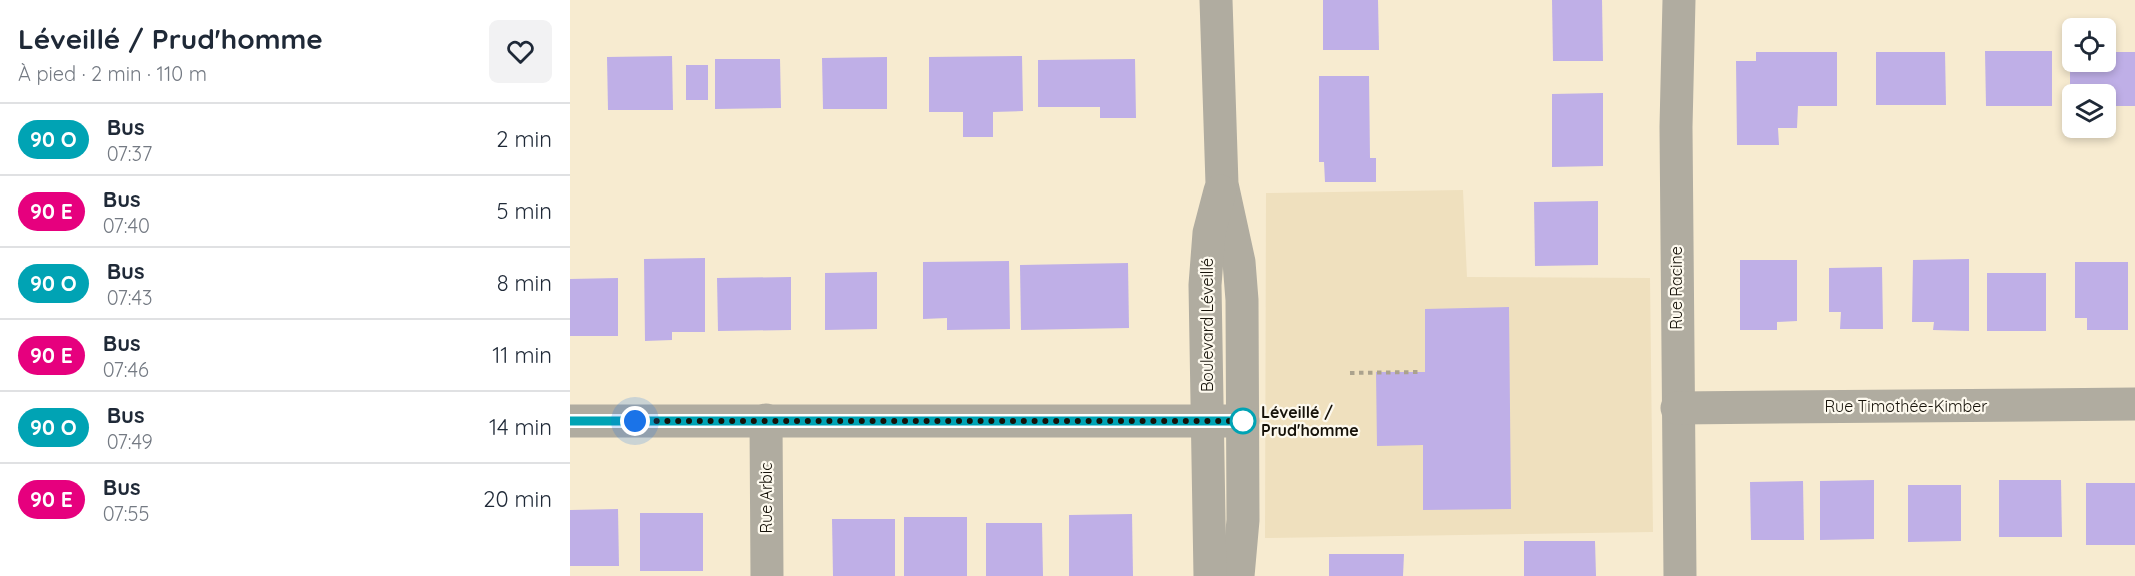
<!DOCTYPE html>
<html lang="fr">
<meta charset="utf-8">
<style>
:root{--surface:#fff;--page:#f2f2f3;--text:#1f2937;--muted:#747a83;--line:#e0e1e3}
body{margin:0;font-family:Quicksand,sans-serif;background:var(--page);color:var(--text);height:100vh;display:flex;flex-direction:column;font-size:22px;white-space:nowrap}
*{box-sizing:border-box;margin:0}
p{font-size:20px;color:var(--muted)}
.icon{flex:none;width:33px;height:33px;fill:none;stroke:currentColor;stroke-width:2;stroke-linecap:round;stroke-linejoin:round}
.map{position:relative;flex:1;overflow:hidden}
.details{display:flex;flex-direction:column;background:var(--surface);width:570px}
.details>*{flex:none}
.badge{padding:0 12px;border-radius:20px;font-size:21px;line-height:39px}
.controls{position:absolute;left:1492px;top:18px;display:grid;gap:12px}
.controls a{display:grid;place-items:center;width:54px;height:54px;border-radius:9px;background:var(--surface);box-shadow:0 3px 9px #0003;font-size:30px}
.you{position:absolute;width:30px;height:30px;margin:-15px;border:4px solid #fff;border-radius:50%;background:#1a73e8;box-shadow:0 0 0 9px #1a73e833}
.map>.badge{position:absolute;translate:-50% -50%;box-shadow:0 0 0 3px #fff}
.round{display:grid;place-items:center;flex:none;width:63px;height:63px;border-radius:9px;background:var(--page)}
.summary{display:flex;align-items:center;justify-content:space-between;height:102px;padding:0 18px}
h1{font-size:28px;font-weight:700;line-height:45px}
ul{padding:0;list-style:none}
li{display:flex;align-items:center;gap:18px;height:72px;padding:0 18px;border-top:2px solid var(--line)}
li div{flex:1}
li b{display:block;font-size:22px}
li em{font-style:normal}
li .badge{min-width:66px;font-weight:700;text-align:center}
main{display:flex;flex:1;min-height:0}
.map>svg:first-child{display:block}
.built{fill:#efe0be}
.building{fill:#bfafe7}
.lines{fill:none;stroke-linecap:round;stroke-linejoin:round}
.path{stroke:#aba28d;stroke-width:4;stroke-dasharray:4.5 4.5;stroke-linecap:butt}
.minor{stroke:#b0aca0;stroke-width:33}
.line-casing{stroke:#fff;stroke-width:14}
.line{stroke:#00a3b4;stroke-width:9}
.walk{stroke:#161209;stroke-width:6;stroke-dasharray:0 10.8}
.stop-dot{fill:#fff;stroke:#00a3b4;stroke-width:3}
.labels{text-anchor:middle;stroke-width:4.5;stroke-linejoin:round;paint-order:stroke}
.street-label{font-size:16px;fill:#161209;stroke:#fdf9ee}
.stop-label{font-size:16px;font-weight:bold;fill:#161209;stroke:#fdf9ee;text-anchor:start}
</style>
<main>
<section class="details">
<div class="summary"><div><h1>Léveillé / Prud'homme</h1><p>À pied · 2 min · 110 m</p></div><a class="round"><svg class="icon" aria-label="heart" viewBox="0 0 24 24"><path d="M12 20l-8-8c-3-5 5-10 8-4 3-6 11-1 8 4z"/></svg></a></div>
<ul>
<li><span class="badge" style="background:#00a3b4;color:#fff">90 O</span><div><b>Bus</b><p>07:37</p></div><em>2 min</em></li>
<li><span class="badge" style="background:#e6007e;color:#fff">90 E</span><div><b>Bus</b><p>07:40</p></div><em>5 min</em></li>
<li><span class="badge" style="background:#00a3b4;color:#fff">90 O</span><div><b>Bus</b><p>07:43</p></div><em>8 min</em></li>
<li><span class="badge" style="background:#e6007e;color:#fff">90 E</span><div><b>Bus</b><p>07:46</p></div><em>11 min</em></li>
<li><span class="badge" style="background:#00a3b4;color:#fff">90 O</span><div><b>Bus</b><p>07:49</p></div><em>14 min</em></li>
<li><span class="badge" style="background:#e6007e;color:#fff">90 E</span><div><b>Bus</b><p>07:55</p></div><em>20 min</em></li>
</ul>
</section>
<div class="map">
<svg width="1565" height="576" viewBox="0 0 1565 576">
<rect width="100%" height="100%" fill="#f7ebd0"/>
<path class="built" d="M 893,190 L 897,277 L 1080,278 L 1083,532 L 695,538 L 696,193 Z"/>
<g class="building">
<path d="M 753,0 L 808,0 L 809,50 L 753,50 Z"/>
<path d="M 982,0 L 1032,0 L 1033,61 L 983,61 Z"/>
<path d="M 1415,51 L 1482,51 L 1482,106 L 1416,106 Z"/>
<path d="M 1186,52 L 1267,52 L 1267,106 L 1228,106 L 1227,128 L 1208,128 L 1209,145 L 1167,145 L 1166,61 L 1186,61 Z"/>
<path d="M 1306,52 L 1375,52 L 1376,105 L 1306,105 Z"/>
<path d="M 1536,52 L 1565,52 L 1565,106 L 1536,106 L 1536,94 L 1503,94 L 1503,106 L 1500,106 L 1500,58 L 1503,58 L 1503,62 L 1536,62 Z"/>
<path d="M 102,56 L 103,110 L 38,110 L 37,57 Z"/>
<path d="M 452,56 L 453,111 L 423,112 L 423,137 L 393,137 L 393,112 L 359,112 L 359,57 Z"/>
<path d="M 317,57 L 317,109 L 253,109 L 252,58 Z"/>
<path d="M 145,59 L 210,59 L 211,108 L 145,109 Z"/>
<path d="M 565,59 L 566,118 L 530,118 L 530,107 L 468,107 L 468,60 Z"/>
<rect x="116" y="65" width="22" height="35"/>
<path d="M 749,76 L 799,76 L 800,158 L 806,158 L 806,182 L 755,182 L 754,162 L 749,162 Z"/>
<path d="M 1033,93 L 1033,166 L 982,167 L 982,94 Z"/>
<path d="M 1028,201 L 1028,265 L 965,266 L 964,202 Z"/>
<path d="M 135,258 L 135,332 L 102,332 L 102,340 L 75,341 L 74,259 Z"/>
<path d="M 1399,259 L 1399,331 L 1363,330 L 1364,322 L 1342,322 L 1343,260 Z"/>
<path d="M 1170,260 L 1227,260 L 1227,321 L 1207,322 L 1207,330 L 1170,330 Z"/>
<path d="M 439,261 L 440,329 L 377,330 L 377,318 L 353,319 L 353,262 Z"/>
<path d="M 1505,262 L 1558,262 L 1558,330 L 1517,330 L 1517,318 L 1505,318 Z"/>
<path d="M 558,263 L 559,328 L 451,330 L 450,265 Z"/>
<path d="M 1312,267 L 1313,329 L 1270,329 L 1271,312 L 1259,312 L 1259,268 Z"/>
<path d="M 307,272 L 307,329 L 255,330 L 255,273 Z"/>
<rect x="1417" y="273" width="59" height="58"/>
<path d="M 221,277 L 221,330 L 148,331 L 147,278 Z"/>
<path d="M 48,278 L 48,336 L 0,336 L 0,279 Z"/>
<path d="M 939,307 L 941,509 L 853,510 L 853,445 L 807,446 L 806,372 L 855,372 L 855,309 Z"/>
<path d="M 1304,480 L 1304,539 L 1250,540 L 1250,481 Z"/>
<path d="M 1429,480 L 1491,480 L 1492,537 L 1429,537 Z"/>
<path d="M 1233,481 L 1234,540 L 1181,540 L 1180,482 Z"/>
<rect x="1516" y="483" width="49" height="62"/>
<path d="M 1338,485 L 1391,485 L 1391,541 L 1338,542 Z"/>
<path d="M 48,509 L 49,566 L 0,566 L 0,510 Z"/>
<rect x="70" y="513" width="63" height="58"/>
<path d="M 562,514 L 563,576 L 499,576 L 499,515 Z"/>
<rect x="334" y="517" width="63" height="59"/>
<path d="M 262,519 L 325,519 L 325,576 L 263,576 Z"/>
<path d="M 416,523 L 472,523 L 473,576 L 416,576 Z"/>
<path d="M 954,541 L 1025,541 L 1026,576 L 954,576 Z"/>
<path d="M 759,554 L 834,554 L 833,576 L 759,576 Z"/>
</g>
<g class="lines">
<path class="path" d="M 780,373 L 848,372"/>
<g class="minor">
<path d="M 646,0 L 652,184 L 669,262 L 672,300 L 673,520 L 668,576"/>
<path d="M 1109,0 L 1106,127 L 1110,576"/>
<path d="M 1107,408 L 1565,404"/>
<path d="M 196,420 L 197,576"/>
<path d="M 0,421 L 673,421"/>
<path d="M 640,576 L 635,285 L 639,233 L 650,191"/>
</g>
</g>
<g class="lines">
<g class="line-casing">
<path id="line" d="M 0,421 L 673,421"/>
</g>
<use href="#line" class="line"/>
<path class="walk" d="M 65,421 L 673,421"/>
</g>
<circle class="stop-dot" cx="673" cy="421" r="12"/>
<g class="labels">
<g class="street-label">
<text transform="translate(1106 288) rotate(-90)" y="6">Rue Racine</text>
<text transform="translate(637 325) rotate(-90)" y="6">Boulevard Léveillé</text>
<text x="1336" y="412">Rue Timothée-Kimber</text>
<text transform="translate(196 498) rotate(-90)" y="6">Rue Arbic</text>
</g>
<g class="stop-label">
<text x="691" y="418">Léveillé /<tspan x="691" dy="18">Prud'homme</tspan></text>
</g>
</g>
</svg>
<div class="controls">
<a><svg class="icon" aria-label="locate" viewBox="0 0 24 24"><circle cx="12" cy="12" r="6"/><path d="M12 2v4M12 18v4M2 12h4M18 12h4"/></svg></a>
<a><svg class="icon" aria-label="layers" viewBox="0 0 24 24"><path d="M12 4l9 5-9 5-9-5zM3 14l9 5 9-5"/></svg></a>
</div>
<div class="you" style="left:65px;top:421px"></div>
</div>
</main>
